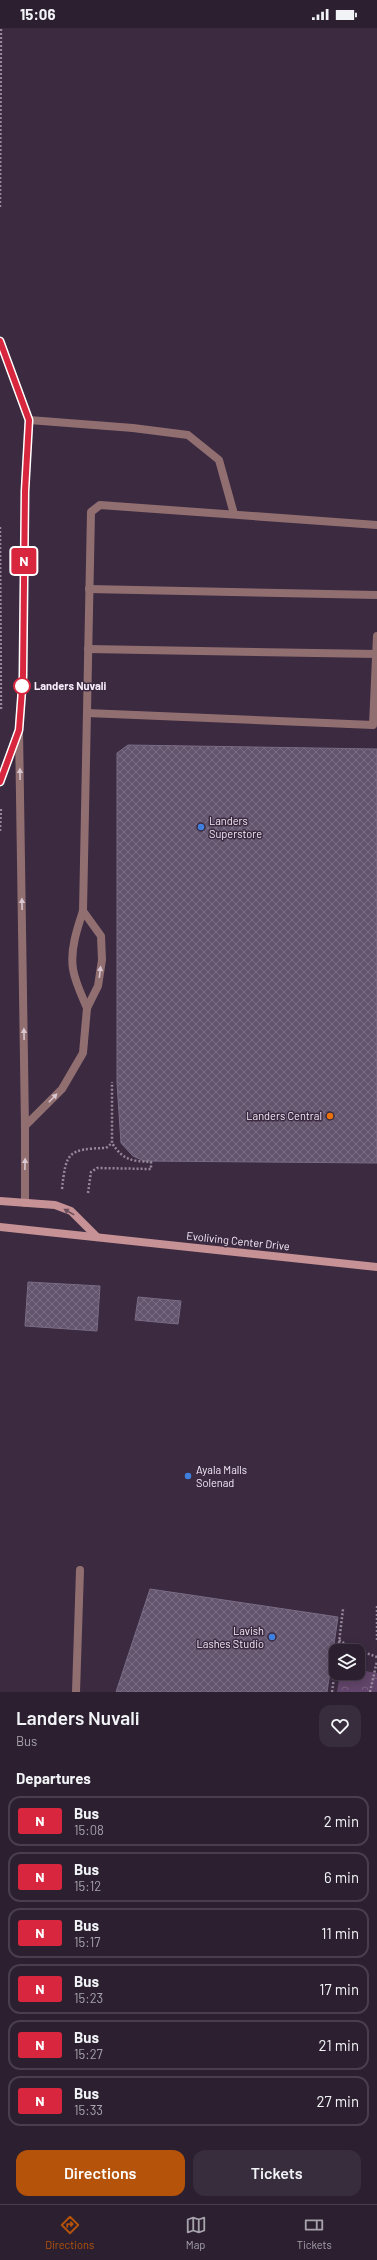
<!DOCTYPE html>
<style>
:root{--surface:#2c2030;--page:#382d3c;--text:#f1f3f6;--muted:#a6a3ab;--line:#483e4c;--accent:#b45309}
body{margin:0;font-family:Barlow,sans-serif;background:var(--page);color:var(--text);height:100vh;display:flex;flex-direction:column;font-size:15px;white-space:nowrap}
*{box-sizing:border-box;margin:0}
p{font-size:13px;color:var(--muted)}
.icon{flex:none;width:22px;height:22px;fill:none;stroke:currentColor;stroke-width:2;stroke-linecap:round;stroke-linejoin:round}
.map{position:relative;height:1664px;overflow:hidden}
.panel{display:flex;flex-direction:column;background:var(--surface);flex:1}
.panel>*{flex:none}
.badge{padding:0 8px;border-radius:3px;font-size:14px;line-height:26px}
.buttons{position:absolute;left:329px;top:1616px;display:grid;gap:8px}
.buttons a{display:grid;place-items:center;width:36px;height:36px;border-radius:8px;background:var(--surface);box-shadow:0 2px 10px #0003,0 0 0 1px var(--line);font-size:20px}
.map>.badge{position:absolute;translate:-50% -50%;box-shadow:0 0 0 2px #fff}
h2{padding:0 16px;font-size:15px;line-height:36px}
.round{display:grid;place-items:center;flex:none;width:42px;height:42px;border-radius:12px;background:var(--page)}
.overview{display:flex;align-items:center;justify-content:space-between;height:68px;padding:0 16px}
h1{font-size:19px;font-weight:600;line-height:30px}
.action{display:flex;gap:8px;margin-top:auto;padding:8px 16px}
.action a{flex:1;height:46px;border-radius:12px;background:var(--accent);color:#fff;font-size:16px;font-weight:600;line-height:46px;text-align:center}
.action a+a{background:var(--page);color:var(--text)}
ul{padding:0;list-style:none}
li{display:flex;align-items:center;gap:12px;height:50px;margin:0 8px 6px;padding:0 8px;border:2px solid var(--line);border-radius:12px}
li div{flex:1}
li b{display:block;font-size:15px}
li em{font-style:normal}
li .badge{min-width:44px;font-weight:700;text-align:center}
.status{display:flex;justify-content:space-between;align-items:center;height:28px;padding:0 20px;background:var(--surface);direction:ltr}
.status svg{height:11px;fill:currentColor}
.tabs{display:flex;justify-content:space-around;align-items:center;height:56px;border-top:1px solid var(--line);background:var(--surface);font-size:11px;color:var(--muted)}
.tabs a{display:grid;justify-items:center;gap:2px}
.tabs .on{color:var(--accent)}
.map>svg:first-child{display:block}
.park{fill:url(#park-crowns)}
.building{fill:url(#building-cross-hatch);stroke:#7a6b85}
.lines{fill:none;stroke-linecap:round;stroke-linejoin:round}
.path{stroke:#96889a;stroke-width:2.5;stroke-dasharray:2 2;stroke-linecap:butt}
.lane{stroke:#916f71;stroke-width:8}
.secondary{stroke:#c69295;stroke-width:8}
.oneway{fill:#d8c6d0}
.oneway2{fill:#6c4e5e}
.line-casing{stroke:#fff;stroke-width:9}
.line{stroke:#d7263d;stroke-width:6}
.stop-dot{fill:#fff;stroke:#d7263d;stroke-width:2}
.shop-dot{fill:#3f7fe0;stroke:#3b2a40;stroke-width:1.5}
.food-dot{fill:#e8710a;stroke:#3b2a40;stroke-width:1.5}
.labels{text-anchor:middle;stroke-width:3;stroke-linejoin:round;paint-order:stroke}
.stop-label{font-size:11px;font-weight:bold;fill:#f6ebf9;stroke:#3b2a40;text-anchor:start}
.poi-label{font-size:11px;fill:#f6ebf9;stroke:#3b2a40;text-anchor:start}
.street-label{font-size:11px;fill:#f6ebf9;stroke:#3b2a40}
</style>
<div class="status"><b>15:06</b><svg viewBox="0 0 49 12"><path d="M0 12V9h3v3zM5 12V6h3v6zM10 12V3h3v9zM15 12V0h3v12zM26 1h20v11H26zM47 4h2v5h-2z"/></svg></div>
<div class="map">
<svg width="377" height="1664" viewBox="0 0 377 1664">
<defs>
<pattern id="park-crowns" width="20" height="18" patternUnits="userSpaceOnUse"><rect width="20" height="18" fill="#62456a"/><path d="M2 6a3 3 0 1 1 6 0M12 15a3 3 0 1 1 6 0" fill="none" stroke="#796080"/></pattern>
<pattern id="building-cross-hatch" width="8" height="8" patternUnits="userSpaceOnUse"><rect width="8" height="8" fill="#64556f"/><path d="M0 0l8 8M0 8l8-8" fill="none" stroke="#7b6e84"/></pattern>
</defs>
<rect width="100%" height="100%" fill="#3b2a40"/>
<path class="park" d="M 358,1642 L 377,1645 L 377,1664 L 337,1664 L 340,1645 L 358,1645 Z"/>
<g class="building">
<path d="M 128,717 L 377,721 L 377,1135 L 144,1133 L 133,1128 L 121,1115 L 117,1055 L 117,725 Z"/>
<path d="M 28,1254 L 100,1258 L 97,1303 L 25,1298 Z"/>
<path d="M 138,1269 L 181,1273 L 178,1296 L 135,1292 Z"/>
<path d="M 150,1561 L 338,1589 L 327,1664 L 116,1664 Z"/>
</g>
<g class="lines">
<g class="path">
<path d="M 0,179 L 1,0"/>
<path d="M 0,499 L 1,682"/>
<path d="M 0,803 L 1,779"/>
<path d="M 62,1161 C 66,1124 68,1121 106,1120 L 112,1115 L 112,1054"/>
<path d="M 88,1165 L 91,1144 L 97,1140 L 151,1141 L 151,1134 C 131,1133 123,1132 112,1115"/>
<path d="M 377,1578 L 377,1612"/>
<path d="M 339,1612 L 350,1619 L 377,1629"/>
<path d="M 338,1623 L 343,1581"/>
<path d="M 332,1664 L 336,1634"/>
<path d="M 370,1664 L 377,1633"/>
</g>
<g class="lane">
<path d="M 0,313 L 29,392 L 25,463 L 23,648 L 19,702 L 0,754"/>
<path d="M 29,392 L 133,400 L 188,407 L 219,432 L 234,486"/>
<path d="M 89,561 L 377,567"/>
<path d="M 88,621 L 376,626"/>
<path d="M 87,685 L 373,697 L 377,608"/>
<path d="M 19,702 L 25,1098 L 25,1175"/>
<path d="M 87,980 C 82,968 75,954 73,941 C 70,922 77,901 83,883 L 91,484 L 100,477 L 377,497"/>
<path d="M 25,1098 L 62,1061 L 83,1025 L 87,980 L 98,958 L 102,932 L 101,908 L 83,883"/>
<path d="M 76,1664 L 80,1542"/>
</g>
<g class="secondary">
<path d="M 0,1173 L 55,1177 L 71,1183 L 97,1209"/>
<path d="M 0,1199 L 377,1239"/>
</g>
</g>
<defs><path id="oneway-solid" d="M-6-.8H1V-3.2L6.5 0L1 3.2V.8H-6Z"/></defs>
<g class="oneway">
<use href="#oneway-solid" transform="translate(20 746) rotate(-91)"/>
<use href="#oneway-solid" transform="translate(22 876) rotate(-91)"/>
<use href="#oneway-solid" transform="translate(100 944) rotate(-83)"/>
<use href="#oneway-solid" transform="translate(24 1006) rotate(-91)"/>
<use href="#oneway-solid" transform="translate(53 1070) rotate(-46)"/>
<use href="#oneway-solid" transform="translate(25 1136) rotate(-89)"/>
</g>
<use class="oneway2" href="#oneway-solid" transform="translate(69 1184) rotate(-151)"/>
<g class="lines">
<g class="line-casing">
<path id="line" d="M 0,313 L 29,392 L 25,463 L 23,648 L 19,702 L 0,754"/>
</g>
<use href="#line" class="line"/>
</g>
<circle class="stop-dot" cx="22" cy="658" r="8"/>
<g class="shop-dot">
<circle cx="201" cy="799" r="4"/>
<circle cx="188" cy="1448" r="4"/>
<circle cx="272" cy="1609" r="4"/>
</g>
<circle class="food-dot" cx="330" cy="1088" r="4"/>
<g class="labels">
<g class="stop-label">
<text x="34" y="662">Landers Nuvali</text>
</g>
<g class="poi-label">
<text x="209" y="797">Landers<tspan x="209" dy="13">Superstore</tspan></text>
<text x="322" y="1092" text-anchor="end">Landers Central</text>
<text x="196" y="1446">Ayala Malls<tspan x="196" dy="13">Solenad</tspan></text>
<text x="264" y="1607" text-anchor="end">Lavish<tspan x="264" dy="13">Lashes Studio</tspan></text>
</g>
<g class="street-label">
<text transform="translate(238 1213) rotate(6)" y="4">Evoliving Center Drive</text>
</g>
</g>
</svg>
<div class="buttons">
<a><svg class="icon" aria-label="layers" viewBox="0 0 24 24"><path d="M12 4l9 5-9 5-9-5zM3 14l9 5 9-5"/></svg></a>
</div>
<b class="badge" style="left:24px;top:533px;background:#d7263d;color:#fff">N</b>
</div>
<section class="panel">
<div class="overview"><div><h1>Landers Nuvali</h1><p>Bus</p></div><a class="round"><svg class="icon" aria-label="heart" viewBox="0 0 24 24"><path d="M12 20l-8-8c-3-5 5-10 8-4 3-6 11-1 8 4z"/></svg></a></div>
<h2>Departures</h2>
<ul>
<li><span class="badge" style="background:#d7263d;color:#fff">N</span><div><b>Bus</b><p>15:08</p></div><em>2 min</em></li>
<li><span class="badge" style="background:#d7263d;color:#fff">N</span><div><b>Bus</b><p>15:12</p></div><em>6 min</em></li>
<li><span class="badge" style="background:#d7263d;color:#fff">N</span><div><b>Bus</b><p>15:17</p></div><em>11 min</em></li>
<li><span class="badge" style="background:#d7263d;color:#fff">N</span><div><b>Bus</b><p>15:23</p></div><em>17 min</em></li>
<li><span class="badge" style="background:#d7263d;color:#fff">N</span><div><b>Bus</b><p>15:27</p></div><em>21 min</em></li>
<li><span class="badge" style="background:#d7263d;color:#fff">N</span><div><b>Bus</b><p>15:33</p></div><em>27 min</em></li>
</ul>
<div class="action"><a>Directions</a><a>Tickets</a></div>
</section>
<nav class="tabs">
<a class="on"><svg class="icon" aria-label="directions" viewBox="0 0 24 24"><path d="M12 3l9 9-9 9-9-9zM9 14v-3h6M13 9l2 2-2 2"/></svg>Directions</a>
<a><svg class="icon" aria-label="map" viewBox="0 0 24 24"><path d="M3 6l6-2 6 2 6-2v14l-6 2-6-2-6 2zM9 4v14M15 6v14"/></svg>Map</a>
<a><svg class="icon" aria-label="tickets" viewBox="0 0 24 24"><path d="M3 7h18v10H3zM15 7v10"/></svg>Tickets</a>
</nav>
